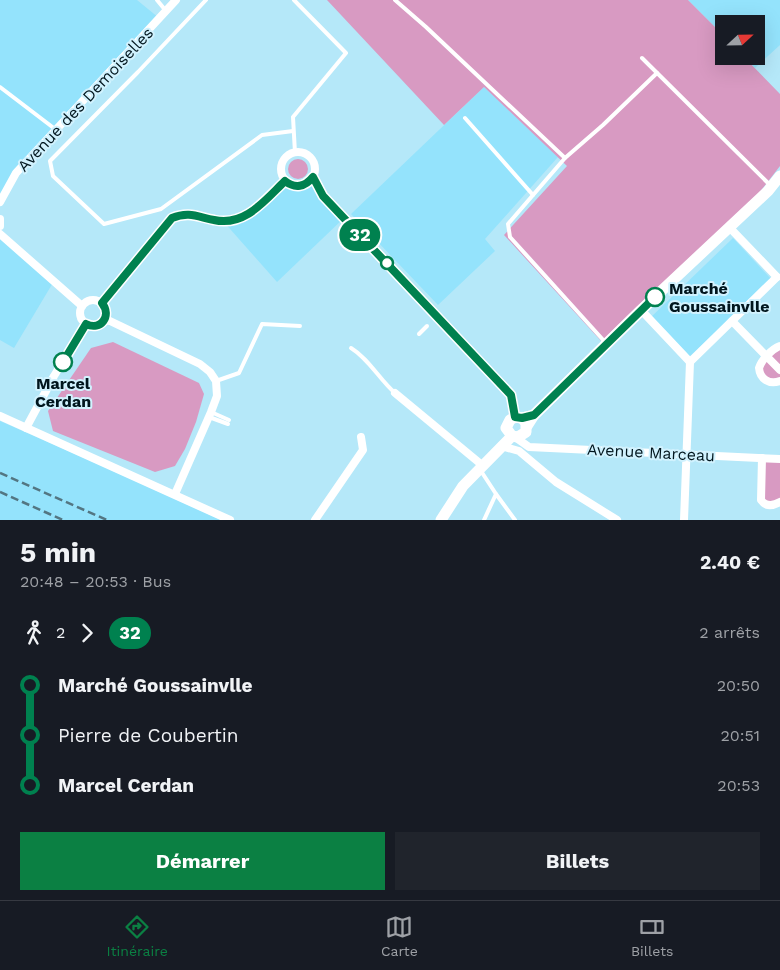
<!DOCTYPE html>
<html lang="fr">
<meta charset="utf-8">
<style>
:root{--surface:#171b24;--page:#20242c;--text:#f1f3f6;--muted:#9ea1a6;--line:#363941;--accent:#0b8043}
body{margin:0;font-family:"Work Sans",sans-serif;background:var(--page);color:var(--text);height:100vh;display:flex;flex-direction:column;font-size:19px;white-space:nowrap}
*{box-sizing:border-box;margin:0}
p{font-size:16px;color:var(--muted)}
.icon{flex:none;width:28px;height:28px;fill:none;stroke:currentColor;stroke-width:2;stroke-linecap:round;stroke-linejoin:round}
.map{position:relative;height:520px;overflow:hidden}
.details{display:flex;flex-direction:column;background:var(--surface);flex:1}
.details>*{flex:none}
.badge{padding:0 10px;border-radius:16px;font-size:18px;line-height:32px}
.needle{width:32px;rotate:68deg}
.buttons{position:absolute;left:715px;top:15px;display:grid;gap:10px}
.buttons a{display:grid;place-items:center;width:50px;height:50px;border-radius:0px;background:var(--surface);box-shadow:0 5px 20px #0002;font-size:25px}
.map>.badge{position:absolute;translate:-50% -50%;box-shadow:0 0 0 2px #fff}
.legs{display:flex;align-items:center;gap:8px;height:55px;padding:0 20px;font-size:16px}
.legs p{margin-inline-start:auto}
.summary{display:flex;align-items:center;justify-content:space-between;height:85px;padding:0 20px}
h1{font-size:28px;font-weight:700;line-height:38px}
.cta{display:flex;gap:10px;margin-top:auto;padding:10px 20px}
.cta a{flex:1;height:58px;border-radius:0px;background:var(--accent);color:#fff;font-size:20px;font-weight:700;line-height:58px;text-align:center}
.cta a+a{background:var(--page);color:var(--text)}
ul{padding:0 20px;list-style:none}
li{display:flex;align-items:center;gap:18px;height:50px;font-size:19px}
li i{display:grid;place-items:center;width:8px;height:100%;margin:0 6px;background:currentColor}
li i::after{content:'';width:12px;height:12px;margin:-6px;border:4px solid;border-radius:50%;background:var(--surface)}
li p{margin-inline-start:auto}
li:first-child i{background:linear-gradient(#0000 50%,currentColor 0)}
li:last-child i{background:linear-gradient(currentColor 50%,#0000 0)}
.tabs{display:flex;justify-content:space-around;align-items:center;height:70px;border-top:1px solid var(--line);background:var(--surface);font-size:14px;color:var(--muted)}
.tabs a{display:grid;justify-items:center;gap:2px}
.tabs .active{color:var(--accent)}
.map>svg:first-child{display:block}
.built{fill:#94e3fc}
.green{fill:#d89ac2}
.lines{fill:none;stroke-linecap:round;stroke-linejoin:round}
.lane{stroke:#fff;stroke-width:4}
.street{stroke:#fff;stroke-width:8}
.secondary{stroke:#fff;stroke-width:11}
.rail{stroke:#537682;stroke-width:2.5;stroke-dasharray:8 4;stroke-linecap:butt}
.line-1-casing{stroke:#fff;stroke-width:11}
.line-1{stroke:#00814f;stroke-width:8}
.stop-1-dot{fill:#fff;stroke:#00814f;stroke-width:2.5}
.labels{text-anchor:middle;stroke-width:4;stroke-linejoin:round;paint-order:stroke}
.street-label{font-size:16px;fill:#00151d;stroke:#d1f2fe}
.stop-label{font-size:16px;font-weight:bold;fill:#00151d;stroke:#d1f2fe;text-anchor:start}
</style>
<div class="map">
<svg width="780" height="520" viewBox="0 0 780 520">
<rect width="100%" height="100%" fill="#b5e8f9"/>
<g class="built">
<path d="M 0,0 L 137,0 L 159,18 L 16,173 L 0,202 Z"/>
<path d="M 688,0 L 780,0 L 780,45 L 755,68 L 743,56 L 756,56 L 756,24 L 724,24 L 724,36 Z"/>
<path d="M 484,87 L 558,157 L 485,239 L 495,251 L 438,305 L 351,214 Z"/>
<path d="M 313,177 L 344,218 L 277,282 L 223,221 L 239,219 L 285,181 L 294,186 L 300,186 L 309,182 Z"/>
<path d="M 0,234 L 54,281 L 14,348 L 0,340 Z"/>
<path d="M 733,238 L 772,280 L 689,357 L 649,319 Z"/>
<path d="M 0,421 L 100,465 L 221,520 L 0,520 Z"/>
</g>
<g class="green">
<path d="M 327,0 L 688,0 L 724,36 L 724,56 L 743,56 L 780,94 L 780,166 L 759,193 L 602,342 L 504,235 L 567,166 L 484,87 L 444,125 Z"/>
<circle cx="298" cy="169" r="10"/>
<path d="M 113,342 L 199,383 L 204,394 L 196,422 L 185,449 L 175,466 L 155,472 L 53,431 L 48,411 L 91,348 Z"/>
<path d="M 780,346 L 780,381 L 764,379 L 761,363 Z"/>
<path d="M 762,458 L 780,459 L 780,502 L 771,505 L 761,497 Z"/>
</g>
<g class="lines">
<g class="lane">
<path d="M 157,0 L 166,11"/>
<path d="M 206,0 L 138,72 L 50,161 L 53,176 L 104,224 L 161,209 L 262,135 L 293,131"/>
<path d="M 294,0 L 346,53 L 293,117 L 295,153"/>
<path d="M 395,0 L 426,27 L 565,158"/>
<path d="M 642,58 L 770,185"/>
<path d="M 0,87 L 55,129"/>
<path d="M 465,118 L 533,195"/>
<path d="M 419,334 L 427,326"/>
<path d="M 605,342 L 510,237 L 508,224 L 565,158 L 603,125 L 657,73"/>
<path d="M 351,348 C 369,359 379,379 395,393"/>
<path d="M 216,381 L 239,373 L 262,324 L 300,326"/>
<path d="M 211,412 L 229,420"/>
<path d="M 209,417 L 228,424"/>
<path d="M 481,471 L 496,494"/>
<path d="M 484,520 L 496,494 L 515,520"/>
</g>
<g class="street">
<circle cx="298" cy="169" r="17"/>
<path d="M 313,177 L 323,196 L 511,395 L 515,417"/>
<path d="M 0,202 L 16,173 L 176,0"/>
<path d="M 0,219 L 0,226"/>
<path d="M 730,228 L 777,277"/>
<path d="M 0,234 L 82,306"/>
<circle cx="93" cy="313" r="13"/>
<path d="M 102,303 L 172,218 C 189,211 198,217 214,220 C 245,227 265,200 285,181"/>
<path d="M 641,310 L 690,362 L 777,277"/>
<path d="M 105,320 L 110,321 L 200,364 L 210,372 L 216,381 L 217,396 L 211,412 L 175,494"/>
<path d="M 732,321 L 780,370"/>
<path d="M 780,346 C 772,349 762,359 759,368 C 760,379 769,385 780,381"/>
<path d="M 395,393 L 482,465"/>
<path d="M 0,416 L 230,520"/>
<path d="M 26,428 L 54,376 L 86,324"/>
<path d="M 515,437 L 529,447 L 780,459"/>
<path d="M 501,446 L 519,451 L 556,482 L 617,520"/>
<path d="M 762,458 L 761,500 C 766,507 773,506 780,502"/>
<path d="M 315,520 L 363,450 L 361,437"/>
<path d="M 684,520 L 690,362"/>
</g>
<g class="secondary">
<path d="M 522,418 L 526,423 L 526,432 L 518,437 L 512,436 L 506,428 L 510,420 L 515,417 L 522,418 L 534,415"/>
<path d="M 527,426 L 534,415 L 543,406 L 641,310 L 768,191 L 780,176"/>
<path d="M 441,520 L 463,486 L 512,436"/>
</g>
<g class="rail">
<path d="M 0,473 L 107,520"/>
<path d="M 0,492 L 63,520"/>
</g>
</g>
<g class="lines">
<g class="line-1-casing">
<path id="line-1" d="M 63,362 L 86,324 C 101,331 112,316 102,303 L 172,218 C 189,211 198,217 214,220 C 245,227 265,200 285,181 C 295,189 305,187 313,177 L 323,196 L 511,395 L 515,417 L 522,418 L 534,415 L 655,297"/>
</g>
<use href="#line-1" class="line-1"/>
</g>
<g class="stop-1-dot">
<circle cx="387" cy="263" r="6"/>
<circle cx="655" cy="297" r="9"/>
<circle cx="63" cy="362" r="9"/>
</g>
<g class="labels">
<g class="street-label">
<text transform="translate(85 99) rotate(-47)" y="6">Avenue des Demoiselles</text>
<text transform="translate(651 452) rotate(3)" y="6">Avenue Marceau</text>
</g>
<g class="stop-label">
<text x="669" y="294">Marché<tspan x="669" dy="18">Goussainvlle</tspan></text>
<text x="63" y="389" text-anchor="middle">Marcel<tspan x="63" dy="18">Cerdan</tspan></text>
</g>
</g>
</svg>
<div class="buttons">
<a><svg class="needle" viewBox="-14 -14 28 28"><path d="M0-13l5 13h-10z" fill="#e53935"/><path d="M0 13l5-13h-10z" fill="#9ea1a6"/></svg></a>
</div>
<b class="badge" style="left:360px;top:235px;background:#00814f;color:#fff">32</b>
</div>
<section class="details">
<div class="summary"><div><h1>5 min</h1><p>20:48 – 20:53 · Bus</p></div><b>2.40 €</b></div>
<div class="legs"><svg class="icon" aria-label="walk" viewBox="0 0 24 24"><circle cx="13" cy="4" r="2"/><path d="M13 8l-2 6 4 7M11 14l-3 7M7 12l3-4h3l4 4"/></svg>2<svg class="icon" aria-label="forward" viewBox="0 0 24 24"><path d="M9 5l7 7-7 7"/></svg><b class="badge" style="background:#00814f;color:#fff">32</b><p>2 arrêts</p></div>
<ul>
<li><i style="color:#00814f"></i><b>Marché Goussainvlle</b><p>20:50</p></li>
<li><i style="color:#00814f"></i><span>Pierre de Coubertin</span><p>20:51</p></li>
<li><i style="color:#00814f"></i><b>Marcel Cerdan</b><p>20:53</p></li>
</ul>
<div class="cta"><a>Démarrer</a><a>Billets</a></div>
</section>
<nav class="tabs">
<a class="active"><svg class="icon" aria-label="directions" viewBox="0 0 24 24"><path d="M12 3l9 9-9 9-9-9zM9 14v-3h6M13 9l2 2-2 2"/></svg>Itinéraire</a>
<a><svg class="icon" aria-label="map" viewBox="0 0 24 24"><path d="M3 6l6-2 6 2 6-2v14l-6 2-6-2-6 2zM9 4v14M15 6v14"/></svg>Carte</a>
<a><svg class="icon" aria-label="tickets" viewBox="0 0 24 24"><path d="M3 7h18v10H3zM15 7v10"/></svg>Billets</a>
</nav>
